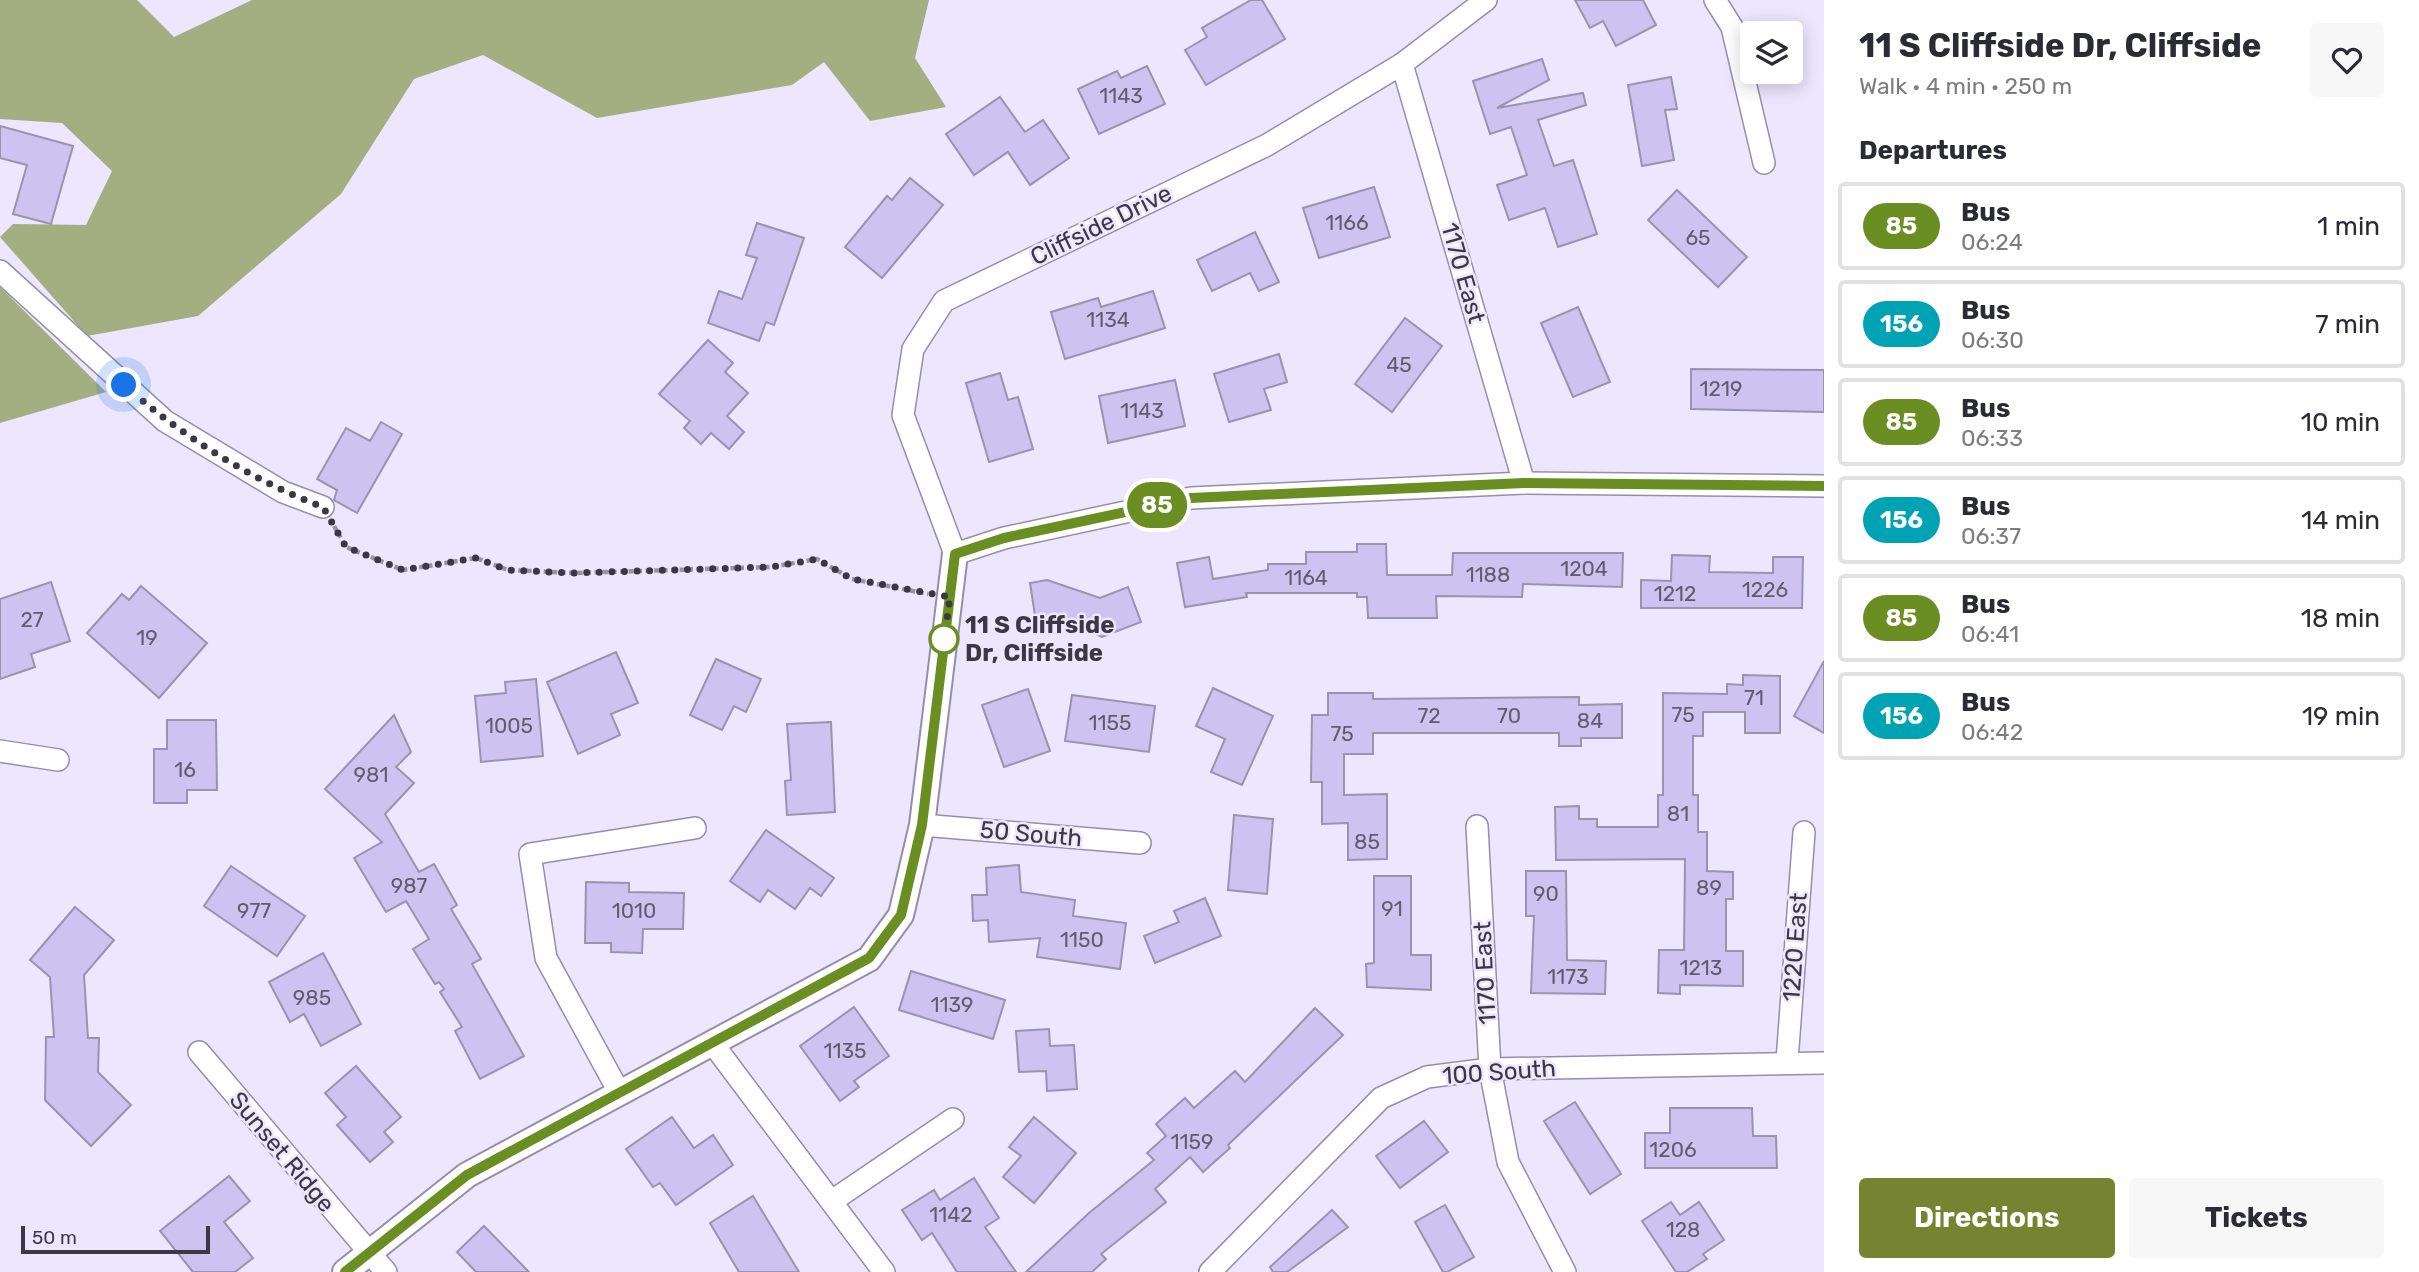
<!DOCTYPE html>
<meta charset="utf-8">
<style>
:root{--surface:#fff;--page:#f7f7f7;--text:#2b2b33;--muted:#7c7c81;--line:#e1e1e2;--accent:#768330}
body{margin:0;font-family:Rubik,sans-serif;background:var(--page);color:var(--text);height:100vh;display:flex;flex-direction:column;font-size:26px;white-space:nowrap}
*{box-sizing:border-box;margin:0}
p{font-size:23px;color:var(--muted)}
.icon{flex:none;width:38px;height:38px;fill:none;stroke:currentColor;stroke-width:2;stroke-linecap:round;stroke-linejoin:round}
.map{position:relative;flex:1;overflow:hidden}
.sheet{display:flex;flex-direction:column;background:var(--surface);width:595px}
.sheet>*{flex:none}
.badge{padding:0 14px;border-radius:23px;font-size:24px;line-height:46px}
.controls{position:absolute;left:1740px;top:21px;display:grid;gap:14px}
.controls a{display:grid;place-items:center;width:63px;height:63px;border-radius:7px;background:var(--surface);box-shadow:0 4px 18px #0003;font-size:35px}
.scale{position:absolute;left:21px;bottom:18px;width:189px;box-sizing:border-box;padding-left:7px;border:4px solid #3b3844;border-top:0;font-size:19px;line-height:24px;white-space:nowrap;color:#3b3844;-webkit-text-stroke:5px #ece6fe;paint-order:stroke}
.you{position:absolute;width:35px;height:35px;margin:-18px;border:5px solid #fff;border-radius:50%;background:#1a73e8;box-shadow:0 0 0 10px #1a73e833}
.map>.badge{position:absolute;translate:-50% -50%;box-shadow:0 0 0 4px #fff}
h2{padding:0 35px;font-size:26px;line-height:63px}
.round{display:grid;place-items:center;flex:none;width:74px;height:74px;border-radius:7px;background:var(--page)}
.head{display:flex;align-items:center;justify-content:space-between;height:119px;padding:0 35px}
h1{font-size:33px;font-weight:700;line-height:52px}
.cta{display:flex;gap:14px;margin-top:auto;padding:14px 35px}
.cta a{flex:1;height:80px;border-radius:7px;background:var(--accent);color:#fff;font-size:28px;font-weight:700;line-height:80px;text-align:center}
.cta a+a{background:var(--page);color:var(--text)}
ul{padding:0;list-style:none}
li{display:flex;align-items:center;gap:21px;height:88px;margin:0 14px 10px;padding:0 21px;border:4px solid var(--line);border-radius:7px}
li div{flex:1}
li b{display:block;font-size:26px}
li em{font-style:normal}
li .badge{min-width:77px;font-weight:700;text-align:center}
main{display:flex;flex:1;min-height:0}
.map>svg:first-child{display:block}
.forest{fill:#a5ae80}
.building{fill:#cec3f0;stroke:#9a93ae;stroke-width:2}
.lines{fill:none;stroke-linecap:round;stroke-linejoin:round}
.minor-casing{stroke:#958eaa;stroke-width:24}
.tertiary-casing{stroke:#958eaa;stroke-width:28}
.path{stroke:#9893a5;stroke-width:4.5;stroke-dasharray:5 3.5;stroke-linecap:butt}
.minor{stroke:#fff;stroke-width:21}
.tertiary{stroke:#fff;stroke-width:24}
.line-casing{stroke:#fff;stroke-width:16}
.line{stroke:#6b8e23;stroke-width:10}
.walk{stroke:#3b3844;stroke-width:7;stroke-dasharray:0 12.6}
.stop-dot{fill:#fff;stroke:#6b8e23;stroke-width:3.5}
.labels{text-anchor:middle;stroke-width:5;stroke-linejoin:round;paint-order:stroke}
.number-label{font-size:21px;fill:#605b6f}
.street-label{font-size:24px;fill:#3b3844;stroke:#ece6fe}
.stop-label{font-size:24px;font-weight:bold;fill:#3b3844;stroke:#ece6fe;text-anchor:start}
</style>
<main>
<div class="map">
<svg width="1824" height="1272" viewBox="0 0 1824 1272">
<rect width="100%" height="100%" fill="#ece6fe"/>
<g class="forest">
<path d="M 0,0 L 137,0 L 174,37 L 252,0 L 929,0 L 915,58 L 946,107 L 870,121 L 824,62 L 792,85 L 597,118 L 483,55 L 414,79 L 341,194 L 198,316 L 87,336 L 0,237 L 13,224 L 86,225 L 112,171 L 62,123 L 0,119 Z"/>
<path d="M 0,287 L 106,392 L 0,423 Z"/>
</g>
<g class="building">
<path d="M 1251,0 L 1262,0 L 1285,39 L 1206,85 L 1185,50 L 1207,37 L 1202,28 Z"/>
<path d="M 1575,0 L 1643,0 L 1656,25 L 1616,46 L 1603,21 L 1590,28 Z"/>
<path d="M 1542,59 L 1549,80 L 1497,108 L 1583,93 L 1586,105 L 1538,120 L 1554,166 L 1573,160 L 1597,234 L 1558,247 L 1545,208 L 1509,220 L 1497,185 L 1527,175 L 1511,127 L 1490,134 L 1473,81 Z"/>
<path d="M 1147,66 L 1165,104 L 1099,134 L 1078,89 L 1117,71 L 1121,78 Z"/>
<path d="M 1671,77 L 1677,109 L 1665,110 L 1674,160 L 1642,166 L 1628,85 Z"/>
<path d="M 1000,97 L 1025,132 L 1043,120 L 1069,158 L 1030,185 L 1008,152 L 974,175 L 946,134 Z"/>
<path d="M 0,126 L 73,146 L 51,224 L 13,214 L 27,165 L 0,158 Z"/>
<path d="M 910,178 L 943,205 L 882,278 L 845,247 L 887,196 L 892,200 Z"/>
<path d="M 1374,187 L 1390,237 L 1319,258 L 1303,208 Z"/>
<path d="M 1677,190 L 1747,257 L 1718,287 L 1648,220 Z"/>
<path d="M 757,223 L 804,238 L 774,325 L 766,322 L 759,341 L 708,323 L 719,291 L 742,299 L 757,258 L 746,255 Z"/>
<path d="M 1255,232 L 1279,282 L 1259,291 L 1250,273 L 1212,291 L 1197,260 Z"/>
<path d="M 1153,291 L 1165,328 L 1065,359 L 1051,312 L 1098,298 L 1101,307 Z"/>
<path d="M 1578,307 L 1610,382 L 1573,397 L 1541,323 Z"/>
<path d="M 1405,318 L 1442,346 L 1392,412 L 1355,384 Z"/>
<path d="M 708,340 L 733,363 L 725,372 L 748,393 L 727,416 L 744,432 L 729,449 L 711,433 L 701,444 L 684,428 L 690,421 L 659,394 Z"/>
<path d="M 1279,354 L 1287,382 L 1264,389 L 1271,410 L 1229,422 L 1214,374 Z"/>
<path d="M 1691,369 L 1824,370 L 1824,412 L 1691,409 Z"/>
<path d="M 1000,373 L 1008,400 L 1018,397 L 1033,449 L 989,462 L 966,383 Z"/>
<path d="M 1175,380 L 1185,426 L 1108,443 L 1099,396 Z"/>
<path d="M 381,422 L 402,434 L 357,513 L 334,500 L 337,490 L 317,479 L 346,428 L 370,441 Z"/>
<path d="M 1357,544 L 1386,544 L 1387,575 L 1452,575 L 1453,553 L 1623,553 L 1622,587 L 1523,584 L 1522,597 L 1436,596 L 1437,618 L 1368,618 L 1367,597 L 1357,597 L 1357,593 L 1246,593 L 1247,597 L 1185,607 L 1177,563 L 1209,557 L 1213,579 L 1268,570 L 1268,564 L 1306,564 L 1306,552 L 1357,552 Z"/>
<path d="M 1672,555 L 1710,556 L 1709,572 L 1773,573 L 1773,557 L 1803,557 L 1802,608 L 1641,608 L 1641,580 L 1671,581 Z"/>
<path d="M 1047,580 L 1100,598 L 1128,587 L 1141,622 L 1102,637 L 1059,618 L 1036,622 L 1030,583 Z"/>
<path d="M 51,582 L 70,641 L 31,654 L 35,667 L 0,679 L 0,599 Z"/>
<path d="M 141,586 L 207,643 L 159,698 L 87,633 L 122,594 L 129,600 Z"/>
<path d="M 616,652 L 638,703 L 611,714 L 620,735 L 578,754 L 547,682 Z"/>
<path d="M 716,659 L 761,679 L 746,712 L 734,706 L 722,730 L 690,715 Z"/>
<path d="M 1824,661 L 1824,733 L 1794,716 Z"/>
<path d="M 1743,675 L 1780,676 L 1780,733 L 1745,733 L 1745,712 L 1703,712 L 1703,736 L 1693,736 L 1693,795 L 1698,795 L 1698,832 L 1707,832 L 1707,871 L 1733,872 L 1733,899 L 1726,899 L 1726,951 L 1743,951 L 1743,986 L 1680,985 L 1680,994 L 1658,993 L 1659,950 L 1684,950 L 1685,859 L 1556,860 L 1555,807 L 1579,806 L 1579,819 L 1597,819 L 1597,827 L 1658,827 L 1658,795 L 1663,795 L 1663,693 L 1727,694 L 1727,684 L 1743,685 Z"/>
<path d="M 536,679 L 543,756 L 481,762 L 475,696 L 506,693 L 505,682 Z"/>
<path d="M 1213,688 L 1273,716 L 1242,785 L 1211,772 L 1225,739 L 1196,726 Z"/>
<path d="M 1028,689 L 1050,751 L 1004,767 L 982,705 Z"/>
<path d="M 1328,693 L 1373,693 L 1373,699 L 1579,697 L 1579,705 L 1622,704 L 1622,738 L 1581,738 L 1581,746 L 1559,746 L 1559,733 L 1373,733 L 1373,754 L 1344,754 L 1344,795 L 1387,794 L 1387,859 L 1348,860 L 1348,823 L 1322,824 L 1322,782 L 1311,782 L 1312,715 L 1328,715 Z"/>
<path d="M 1072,695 L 1155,706 L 1149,752 L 1065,741 Z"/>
<path d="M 394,715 L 411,752 L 396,767 L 414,783 L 385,814 L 419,872 L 434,864 L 457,905 L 451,909 L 481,959 L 472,964 L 524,1056 L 480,1079 L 455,1031 L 462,1027 L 440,992 L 444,989 L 439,982 L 435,984 L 413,949 L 429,939 L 406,901 L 386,912 L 354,858 L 382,842 L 325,789 Z"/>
<path d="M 167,720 L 216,720 L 217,790 L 187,790 L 187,803 L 154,803 L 154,749 L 167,749 Z"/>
<path d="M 831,722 L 835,812 L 787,815 L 785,781 L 791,780 L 787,724 Z"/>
<path d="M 1234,815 L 1273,819 L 1267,894 L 1228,890 Z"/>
<path d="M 766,830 L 834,878 L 821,896 L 810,888 L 795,909 L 768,890 L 760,902 L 730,881 Z"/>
<path d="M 1019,865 L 1021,892 L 1075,900 L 1073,916 L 1126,923 L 1120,969 L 1037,957 L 1040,938 L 989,942 L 988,920 L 973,921 L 972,895 L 987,895 L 986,868 Z"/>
<path d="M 231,866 L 305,916 L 277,956 L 204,906 Z"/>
<path d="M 1526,871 L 1566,871 L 1567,960 L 1606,961 L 1605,994 L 1531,993 L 1534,916 L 1526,916 Z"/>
<path d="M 1374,876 L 1411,876 L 1411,955 L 1431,955 L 1431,990 L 1367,987 L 1366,964 L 1374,963 Z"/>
<path d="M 586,882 L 629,883 L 629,892 L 684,893 L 683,929 L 643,929 L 642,953 L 611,952 L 611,943 L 585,943 Z"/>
<path d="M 1205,898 L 1221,936 L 1155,963 L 1144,936 L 1179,922 L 1174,911 Z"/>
<path d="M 75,907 L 114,940 L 84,975 L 88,1038 L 99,1038 L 98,1072 L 131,1105 L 91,1146 L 45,1100 L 46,1037 L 54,1037 L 50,977 L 30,960 Z"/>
<path d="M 323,953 L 361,1024 L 321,1046 L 304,1014 L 290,1022 L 269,982 Z"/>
<path d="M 911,971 L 1005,1000 L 993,1039 L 899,1010 Z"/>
<path d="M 854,1007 L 889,1056 L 854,1081 L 859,1087 L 840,1101 L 800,1046 Z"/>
<path d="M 1315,1008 L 1343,1035 L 1228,1145 L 1230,1148 L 1203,1172 L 1190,1157 L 1155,1189 L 1166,1202 L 1101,1254 L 1106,1259 L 1092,1272 L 1026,1272 L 1089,1213 L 1154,1160 L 1147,1153 L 1166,1136 L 1156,1124 L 1185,1098 L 1194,1108 L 1235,1071 L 1245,1082 Z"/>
<path d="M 1049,1029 L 1050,1046 L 1074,1045 L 1077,1089 L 1047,1091 L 1046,1071 L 1019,1072 L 1016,1031 Z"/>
<path d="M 356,1066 L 401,1117 L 384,1132 L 393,1142 L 370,1162 L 337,1125 L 346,1117 L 325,1093 Z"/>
<path d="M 1575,1102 L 1621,1174 L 1590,1194 L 1544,1121 Z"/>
<path d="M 1670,1108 L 1752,1108 L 1753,1136 L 1776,1136 L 1777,1168 L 1645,1168 L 1645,1133 L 1670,1133 Z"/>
<path d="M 672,1117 L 694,1148 L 713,1135 L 733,1165 L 676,1205 L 660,1183 L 653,1187 L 626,1149 Z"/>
<path d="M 1034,1117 L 1076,1153 L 1034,1203 L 1003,1177 L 1021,1156 L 1009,1147 Z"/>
<path d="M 1424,1121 L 1448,1152 L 1400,1188 L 1376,1156 Z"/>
<path d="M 229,1176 L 250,1201 L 224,1222 L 253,1258 L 235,1272 L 193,1272 L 160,1231 Z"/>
<path d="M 974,1178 L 999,1218 L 985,1227 L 1016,1272 L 957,1272 L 932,1233 L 922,1240 L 902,1210 L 934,1190 L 940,1200 Z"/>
<path d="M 753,1196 L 799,1272 L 739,1272 L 710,1223 Z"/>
<path d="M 1671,1202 L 1680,1215 L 1699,1202 L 1724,1240 L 1703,1254 L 1707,1259 L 1687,1272 L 1676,1272 L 1642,1221 Z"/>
<path d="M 1445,1205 L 1474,1257 L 1447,1272 L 1443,1272 L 1415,1222 Z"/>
<path d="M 1332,1210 L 1348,1227 L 1287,1272 L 1273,1272 L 1270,1267 Z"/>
<path d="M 484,1226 L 529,1272 L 476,1272 L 457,1252 Z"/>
</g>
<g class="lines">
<g class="minor-casing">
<g id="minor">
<path d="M 1486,0 L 1402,64 L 1267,145 L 944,301 L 913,349 L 903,415 L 955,554 L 1004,538 L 1191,498 L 1524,483 L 1824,486"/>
<path d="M 1715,0 L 1732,27 L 1764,163"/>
<path d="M 1402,64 L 1524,483"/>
<path d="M 0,271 L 165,421 L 283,492 L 323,507"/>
<path d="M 0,751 L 58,760"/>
<path d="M 922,825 L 1140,843"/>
<path d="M 1477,826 L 1490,1069 L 1508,1162 L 1565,1272"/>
<path d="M 713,1044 L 884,1272"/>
<path d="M 199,1052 L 386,1272"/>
<path d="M 1787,1061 L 1804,832"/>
<path d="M 619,1092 L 546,958 L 530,854 L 695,828"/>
<path d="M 832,1201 L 953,1119"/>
<path d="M 1210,1272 L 1381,1098 L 1427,1077 L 1490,1069 L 1824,1063"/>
</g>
</g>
<g class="tertiary-casing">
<path id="tertiary" d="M 345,1272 L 467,1175 L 869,959 L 901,915 L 922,825 L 955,554"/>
</g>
<path class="path" d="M 334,526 L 346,547 L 403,570 L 476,558 L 508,570 L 574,573 L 771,567 L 817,559 L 852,579 L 928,594"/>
<use href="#minor" class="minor"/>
<use href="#tertiary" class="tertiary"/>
</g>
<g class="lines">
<g class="line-casing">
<path id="line" d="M 345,1272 L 467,1175 L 869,958 L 901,915 L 922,825 L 955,554 L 1004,538 L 1191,498 L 1524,483 L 1824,486"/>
</g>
<use href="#line" class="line"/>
<path class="walk" d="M 124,385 C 182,436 251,480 323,507 L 346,547 L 403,570 L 476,558 L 508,570 L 573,573 L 771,567 L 817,559 L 852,579 L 950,597 L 943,648 L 944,639"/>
</g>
<circle class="stop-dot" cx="944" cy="639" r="14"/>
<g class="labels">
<g class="number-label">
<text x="1121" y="103">1143</text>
<text x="1347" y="230">1166</text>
<text x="1698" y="245">65</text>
<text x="1108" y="327">1134</text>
<text x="1399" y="372">45</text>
<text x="1721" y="396">1219</text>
<text x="1142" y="418">1143</text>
<text x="1584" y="576">1204</text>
<text x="1488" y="582">1188</text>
<text x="1306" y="585">1164</text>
<text x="1765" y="597">1226</text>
<text x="1675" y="601">1212</text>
<text x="32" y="627">27</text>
<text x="147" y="645">19</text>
<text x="1754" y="705">71</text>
<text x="1683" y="722">75</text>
<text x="1429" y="723">72</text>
<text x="1509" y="723">70</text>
<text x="1590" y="728">84</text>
<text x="1110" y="730">1155</text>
<text x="509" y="733">1005</text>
<text x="1342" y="741">75</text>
<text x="185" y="777">16</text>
<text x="371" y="782">981</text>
<text x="1678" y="821">81</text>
<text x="1367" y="849">85</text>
<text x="409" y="893">987</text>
<text x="1709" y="895">89</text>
<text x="1546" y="901">90</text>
<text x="1392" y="916">91</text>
<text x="254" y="918">977</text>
<text x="634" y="918">1010</text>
<text x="1082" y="947">1150</text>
<text x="1701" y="975">1213</text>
<text x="1568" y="984">1173</text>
<text x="312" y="1005">985</text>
<text x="952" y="1012">1139</text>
<text x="845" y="1058">1135</text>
<text x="1192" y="1149">1159</text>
<text x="1673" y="1157">1206</text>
<text x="951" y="1222">1142</text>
<text x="1683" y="1237">128</text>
</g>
<g class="street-label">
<text transform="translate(1101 225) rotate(-26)" y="8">Cliffside Drive</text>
<text transform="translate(1463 273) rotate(74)" y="8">1170 East</text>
<text transform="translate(1031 834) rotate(5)" y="8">50 South</text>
<text transform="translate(1795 947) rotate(-86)" y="8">1220 East</text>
<text transform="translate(1485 973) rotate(-93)" y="8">1170 East</text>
<text transform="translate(1499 1072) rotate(-4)" y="8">100 South</text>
<text transform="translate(282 1152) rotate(50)" y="8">Sunset Ridge</text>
</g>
<g class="stop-label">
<text x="965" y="633">11 S Cliffside<tspan x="965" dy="28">Dr, Cliffside</tspan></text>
</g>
</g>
</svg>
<div class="controls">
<a><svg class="icon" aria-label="layers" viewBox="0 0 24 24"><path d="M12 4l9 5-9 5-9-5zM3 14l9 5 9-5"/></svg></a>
</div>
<div class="scale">50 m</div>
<div class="you" style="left:124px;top:385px"></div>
<b class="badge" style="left:1157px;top:505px;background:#6b8e23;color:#fff">85</b>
</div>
<section class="sheet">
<div class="head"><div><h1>11 S Cliffside Dr, Cliffside</h1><p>Walk · 4 min · 250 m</p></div><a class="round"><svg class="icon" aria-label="heart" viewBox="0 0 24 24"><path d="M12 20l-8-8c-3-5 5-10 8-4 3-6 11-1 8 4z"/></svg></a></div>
<h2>Departures</h2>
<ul>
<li><span class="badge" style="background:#6b8e23;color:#fff">85</span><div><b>Bus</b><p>06:24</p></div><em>1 min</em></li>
<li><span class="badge" style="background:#00a3b4;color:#fff">156</span><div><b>Bus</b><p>06:30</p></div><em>7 min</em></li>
<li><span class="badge" style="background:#6b8e23;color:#fff">85</span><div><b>Bus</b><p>06:33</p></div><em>10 min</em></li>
<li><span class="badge" style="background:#00a3b4;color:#fff">156</span><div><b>Bus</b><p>06:37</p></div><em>14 min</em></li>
<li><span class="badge" style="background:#6b8e23;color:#fff">85</span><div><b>Bus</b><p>06:41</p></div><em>18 min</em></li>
<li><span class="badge" style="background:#00a3b4;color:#fff">156</span><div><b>Bus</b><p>06:42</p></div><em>19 min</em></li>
</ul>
<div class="cta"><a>Directions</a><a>Tickets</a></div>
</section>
</main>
